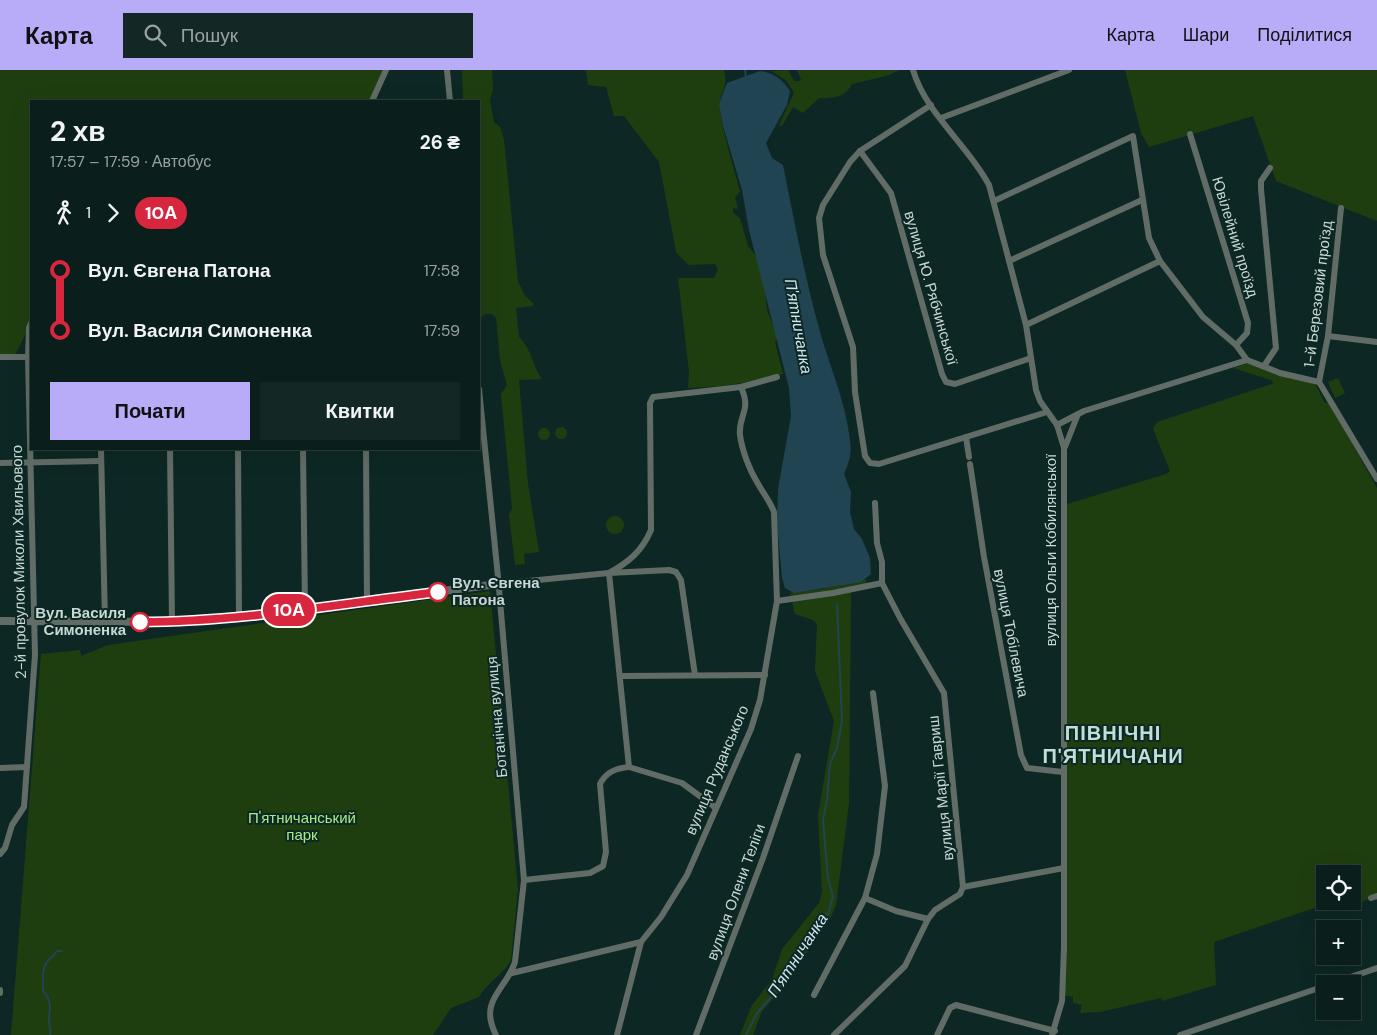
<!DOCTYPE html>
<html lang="uk">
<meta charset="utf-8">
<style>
:root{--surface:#0a1e1b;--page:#132724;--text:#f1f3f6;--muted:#99a2a3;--line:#2a3c3a;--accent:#b8abf7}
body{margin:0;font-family:"DM Sans",sans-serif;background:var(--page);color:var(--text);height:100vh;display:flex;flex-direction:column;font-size:19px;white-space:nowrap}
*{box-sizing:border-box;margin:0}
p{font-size:16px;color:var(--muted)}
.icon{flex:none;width:28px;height:28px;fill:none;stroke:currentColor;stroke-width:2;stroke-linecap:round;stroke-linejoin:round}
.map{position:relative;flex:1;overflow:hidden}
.details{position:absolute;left:30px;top:30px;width:450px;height:350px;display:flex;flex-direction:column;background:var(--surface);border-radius:0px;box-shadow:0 5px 20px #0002,0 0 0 1px var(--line)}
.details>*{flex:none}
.badge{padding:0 10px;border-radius:16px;font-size:18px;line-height:32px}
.buttons{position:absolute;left:1316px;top:795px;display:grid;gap:10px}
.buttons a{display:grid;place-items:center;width:45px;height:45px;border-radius:0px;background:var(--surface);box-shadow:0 5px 20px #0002,0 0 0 1px var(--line);font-size:25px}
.map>.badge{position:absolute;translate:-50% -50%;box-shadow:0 0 0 2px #fff}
.legs{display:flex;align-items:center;gap:8px;height:55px;padding:0 20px;font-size:16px}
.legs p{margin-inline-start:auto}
.headline{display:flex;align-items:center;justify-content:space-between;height:85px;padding:0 20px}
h1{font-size:28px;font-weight:700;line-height:38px}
.action{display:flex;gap:10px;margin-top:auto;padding:10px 20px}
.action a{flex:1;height:58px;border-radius:0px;background:var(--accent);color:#111;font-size:20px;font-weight:700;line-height:58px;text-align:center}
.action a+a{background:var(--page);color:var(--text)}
ul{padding:0 20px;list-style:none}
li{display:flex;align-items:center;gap:18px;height:60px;font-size:19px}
li i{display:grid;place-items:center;width:8px;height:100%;margin:0 6px;background:currentColor}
li i::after{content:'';width:12px;height:12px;margin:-6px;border:4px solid;border-radius:50%;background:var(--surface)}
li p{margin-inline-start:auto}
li:first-child i{background:linear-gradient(#0000 50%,currentColor 0)}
li:last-child i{background:linear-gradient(currentColor 50%,#0000 0)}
header{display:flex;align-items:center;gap:30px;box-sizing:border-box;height:70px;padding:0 25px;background:var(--accent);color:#111}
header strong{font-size:24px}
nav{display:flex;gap:28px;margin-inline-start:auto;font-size:18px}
.search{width:350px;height:45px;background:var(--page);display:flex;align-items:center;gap:12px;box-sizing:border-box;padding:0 18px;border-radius:0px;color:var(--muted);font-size:19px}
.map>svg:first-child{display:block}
.green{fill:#1f3e0f}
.water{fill:#204452}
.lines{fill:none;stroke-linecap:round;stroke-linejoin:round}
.stream{stroke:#204452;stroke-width:2}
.minor{stroke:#626c66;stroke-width:6}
.tertiary{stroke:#626c66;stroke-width:8}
.line-1-casing{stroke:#fff;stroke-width:11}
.line-1{stroke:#d7263d;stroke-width:8}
.stop-1-dot{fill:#fff;stroke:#d7263d;stroke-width:2.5}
.labels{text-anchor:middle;stroke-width:4;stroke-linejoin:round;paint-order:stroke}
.street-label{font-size:15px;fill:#c8d8d4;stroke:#0d2824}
.stop-label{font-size:15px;font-weight:bold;fill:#c8d8d4;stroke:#0d2824;text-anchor:start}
.park-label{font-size:15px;fill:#a6ec86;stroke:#0d2824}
.water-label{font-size:16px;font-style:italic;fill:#cee7f1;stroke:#0d2824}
.district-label{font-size:20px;font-weight:bold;letter-spacing:1px;fill:#bfdfd8;stroke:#0d2824}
</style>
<header>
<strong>Карта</strong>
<div class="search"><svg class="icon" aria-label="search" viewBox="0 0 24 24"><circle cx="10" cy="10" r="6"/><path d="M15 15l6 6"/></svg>Пошук</div>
<nav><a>Карта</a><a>Шари</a><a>Поділитися</a></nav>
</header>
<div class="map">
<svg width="1377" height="965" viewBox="0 0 1377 965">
<rect width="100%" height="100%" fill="#0d2824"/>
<g class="green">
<path d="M 0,0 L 386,0 L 372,31 L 31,31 L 31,253 L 14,287 L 0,287 Z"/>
<path d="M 462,0 L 492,0 L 493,19 L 490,30 L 494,52 L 500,57 L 504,70 L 518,211 L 525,226 L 533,233 L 533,236 L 516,238 L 519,267 C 533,281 531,293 542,309 L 519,310 L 528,414 L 539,482 L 524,484 L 525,494 L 515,495 L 509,445 L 512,438 L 501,324 L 507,315 L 500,290 L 496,248 L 492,244 L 485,244 L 479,250 L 479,31 L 459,31 L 463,28 Z"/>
<path d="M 586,0 L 724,0 C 729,21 718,23 720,38 C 723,67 733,93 740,122 L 735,127 L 738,139 L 733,138 L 733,143 L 740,148 L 748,176 L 762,193 L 767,240 L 778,267 L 775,272 L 783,304 C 751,313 721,317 688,318 L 689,302 L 678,208 L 714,208 L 718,199 L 715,194 L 688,195 L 676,182 L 659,92 L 624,46 L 614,46 L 606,17 L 588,15 Z"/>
<path d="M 788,0 L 794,11 L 799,11 L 819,2 L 801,10 L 797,0 L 900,0 L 886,6 L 852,14 C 845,28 833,28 819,28 L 803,43 L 793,37 L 782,56 L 779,55 L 794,23 L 787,11 L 771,1 Z"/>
<path d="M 1125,0 L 1377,0 L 1377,151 L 1276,111 L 1253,46 L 1149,77 L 1141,63 Z"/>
<path d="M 1249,293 L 1315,314 L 1325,333 L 1329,332 L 1377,418 L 1377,826 L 1355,834 L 1353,830 L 1352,804 L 1325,804 L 1325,831 L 1335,831 L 1214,872 L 1216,915 L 1162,931 L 1161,928 L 1100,942 L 1080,943 L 1082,935 L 1073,933 L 1073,927 L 1062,925 L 1064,435 L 1166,404 L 1170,401 L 1153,359 L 1157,352 L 1274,313 L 1271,310 L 1233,298 Z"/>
<path d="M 1338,308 L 1345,323 L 1335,328 L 1328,312 Z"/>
<circle cx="561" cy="363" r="6"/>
<circle cx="544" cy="364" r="6"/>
<circle cx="615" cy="455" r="9"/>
<path d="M 866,509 L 866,516 L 851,520 L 849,733 L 836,835 L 830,849 L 781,920 L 762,941 L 753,965 L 740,965 L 752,935 L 772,910 L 782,879 L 819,833 L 822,822 L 818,745 L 834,651 L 815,601 L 817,554 L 813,550 L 795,544 L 790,523 L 822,519 Z"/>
<path d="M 490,521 L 518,819 L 511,890 C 503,905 487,912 479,927 L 451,938 L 433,965 L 11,965 L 41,584 L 80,580 L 81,586 L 108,575 Z"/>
</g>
<path class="water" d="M 760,1 C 773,2 783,10 790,21 L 787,35 L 766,73 L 772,88 L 783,95 C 794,149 804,204 819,258 C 829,296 846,331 850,371 C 852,383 849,393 844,404 L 851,422 L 850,442 L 854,459 L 862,469 L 870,488 L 871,504 L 861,512 L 794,523 L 785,518 L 782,508 L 777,453 L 778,419 L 791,346 L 789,318 L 749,160 L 742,120 L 723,56 L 719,34 L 727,13 Z"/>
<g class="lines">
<g class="stream">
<path d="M 745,0 L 746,8"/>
<path d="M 50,965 C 52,959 48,954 49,948 C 50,938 52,930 43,921 C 43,911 41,899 48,891 C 51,887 54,886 57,881 L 62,881"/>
<path d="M 746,965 L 757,943 L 773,925 L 785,901 L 820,857 L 829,841 L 833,826 L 828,809 L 823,750 L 827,730 L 830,694 L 837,678 L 842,651 L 837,534"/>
</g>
<g class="minor">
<path d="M 447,0 L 450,31"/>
<path d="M 913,0 C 926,44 968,75 989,115 L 1026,255 L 1036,320 L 1040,331 L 1057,355 L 1064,378 L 1064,878 L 1062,931 L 1052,965"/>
<path d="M 372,31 L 386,0"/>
<path d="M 931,35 L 860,81 L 850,92 L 823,135 L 819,148 L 823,185 L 853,277 L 855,322 L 865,386 L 870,393 L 879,394 L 1047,342"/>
<path d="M 941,48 L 1069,0"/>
<path d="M 1190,64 L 1248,253 L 1247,263 L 1236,275"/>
<path d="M 860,81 L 891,123 L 942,304 L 946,312 L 955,314 L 1031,288"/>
<path d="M 994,131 L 1133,66 L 1149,168 L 1160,191 L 1203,247 L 1236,275 L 1247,290"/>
<path d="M 1009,191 L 1142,130"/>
<path d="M 1026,255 L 1160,191"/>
<path d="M 1328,266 L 1377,272"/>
<path d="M 0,287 L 28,287"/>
<path d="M 1247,290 L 1280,303 L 1319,312 L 1377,409"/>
<path d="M 1264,296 L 1276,278 L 1261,119 L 1261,111 L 1270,98"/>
<path d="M 1319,312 L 1328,266 L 1341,138"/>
<path d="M 479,319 L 498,507 L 524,810 L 515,892 C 506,920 478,930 496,965"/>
<path d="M 1057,355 L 1084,341 L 1247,290"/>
<path d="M 966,367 L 969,387"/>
<path d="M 1065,377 L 1078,344"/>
<path d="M 101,379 L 105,551"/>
<path d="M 170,379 L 172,552"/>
<path d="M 238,379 L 239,547"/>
<path d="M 303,379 L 305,538"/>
<path d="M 366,379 L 367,531"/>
<path d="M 0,393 L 101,391"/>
<path d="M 970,394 L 984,487 L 1021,685 L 1027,698 L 1063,702"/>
<path d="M 609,503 C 629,492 642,481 651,460 L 650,333 L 653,327 L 741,317 L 777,307"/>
<path d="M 609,503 L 629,697 L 682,713 L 716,738"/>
<path d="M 498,514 L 609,503 L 669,500 L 676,502 L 681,510 L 695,605"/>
<path d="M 777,531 L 833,523 L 882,513"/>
<path d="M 621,606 L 765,605"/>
<path d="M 0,698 L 27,697"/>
<path d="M 0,784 L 5,778 L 12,755 L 24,737 L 35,585 L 28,287 L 29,258 L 31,253"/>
<path d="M 524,810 L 590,803 L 603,796 L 606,782 L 600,714 C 606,702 616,698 629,697"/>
<path d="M 963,817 L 1064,798"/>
<path d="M 865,828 L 896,841 L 928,849"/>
<path d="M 1371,828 L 1377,826"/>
<path d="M 512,903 L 641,872"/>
<path d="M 1330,914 L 1377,898"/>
<path d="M 0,923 L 0,920"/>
<path d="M 814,925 L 865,828 L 877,784 L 885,716 L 873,623"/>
<path d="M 617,965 L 641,872 L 661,847 L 687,805 L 751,659 L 760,630 L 777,531 L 774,442 C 770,431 763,423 757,412 C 749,399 742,380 740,365 C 738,345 752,341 741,317"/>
<path d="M 696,965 L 763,788 L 798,686"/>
<path d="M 834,965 L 905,896 L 928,849 L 935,840 L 960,824 L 963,817 L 944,623 L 900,548 L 882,513 L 882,492 L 877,473 L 875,433"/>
<path d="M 937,965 L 950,938 L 956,935 L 1055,961"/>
<path d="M 1180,965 L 1325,916"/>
</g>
<path class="tertiary" d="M 0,551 L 172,552 L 239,547 L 498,514"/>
</g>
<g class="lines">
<g class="line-1-casing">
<path id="line-1" d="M 140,552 C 239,552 339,534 438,522"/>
</g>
<use href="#line-1" class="line-1"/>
</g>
<g class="stop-1-dot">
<circle cx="438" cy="522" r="9"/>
<circle cx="140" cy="552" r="9"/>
</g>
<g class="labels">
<g class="street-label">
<text transform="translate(1235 167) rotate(73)" y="5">Ювілейний проїзд</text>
<text transform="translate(931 218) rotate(74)" y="5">вулиця Ю. Рябчинської</text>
<text transform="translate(1318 224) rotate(-83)" y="5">1-й Березовий проїзд</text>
<text transform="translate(1051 480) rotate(-90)" y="5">вулиця Ольги Кобилянської</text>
<text transform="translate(19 492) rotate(-91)" y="5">2-й провулок Миколи Хвильового</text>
<text transform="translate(1011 563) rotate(79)" y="5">вулиця Тобілевича</text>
<text transform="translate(497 647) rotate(-95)" y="5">Ботанічна вулиця</text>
<text transform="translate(717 700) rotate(-67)" y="5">вулиця Руданського</text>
<text transform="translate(941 718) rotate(-96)" y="5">вулиця Марії Гавриш</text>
<text transform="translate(736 822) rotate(-70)" y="5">вулиця Олени Теліги</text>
</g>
<g class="stop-label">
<text x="452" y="518">Вул. Євгена<tspan x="452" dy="17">Патона</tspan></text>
<text x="126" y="548" text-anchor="end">Вул. Василя<tspan x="126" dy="17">Симоненка</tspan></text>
</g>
<g class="park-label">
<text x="302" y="753">П'ятничанський<tspan x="302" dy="17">парк</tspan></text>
</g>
<g class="water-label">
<text transform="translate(799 256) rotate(80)" y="6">П'ятничанка</text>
<text transform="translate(797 885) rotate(-57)" y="6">П'ятничанка</text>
</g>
<g class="district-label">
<text x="1113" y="670">ПІВНІЧНІ<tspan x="1113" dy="23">П'ЯТНИЧАНИ</tspan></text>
</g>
</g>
</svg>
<div class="buttons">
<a><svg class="icon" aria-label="locate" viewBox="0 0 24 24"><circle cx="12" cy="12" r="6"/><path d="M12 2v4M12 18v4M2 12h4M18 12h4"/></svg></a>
<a>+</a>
<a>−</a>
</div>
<b class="badge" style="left:289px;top:540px;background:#d7263d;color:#fff">10А</b>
<section class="details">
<div class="headline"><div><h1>2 хв</h1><p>17:57 – 17:59 · Автобус</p></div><b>26 ₴</b></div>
<div class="legs"><svg class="icon" aria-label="walk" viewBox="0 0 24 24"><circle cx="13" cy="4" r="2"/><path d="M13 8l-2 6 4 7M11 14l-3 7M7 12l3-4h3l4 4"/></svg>1<svg class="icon" aria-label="forward" viewBox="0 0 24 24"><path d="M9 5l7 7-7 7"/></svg><b class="badge" style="background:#d7263d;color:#fff">10А</b></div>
<ul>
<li><i style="color:#d7263d"></i><b>Вул. Євгена Патона</b><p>17:58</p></li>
<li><i style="color:#d7263d"></i><b>Вул. Василя Симоненка</b><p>17:59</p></li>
</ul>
<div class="action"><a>Почати</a><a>Квитки</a></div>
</section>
</div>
